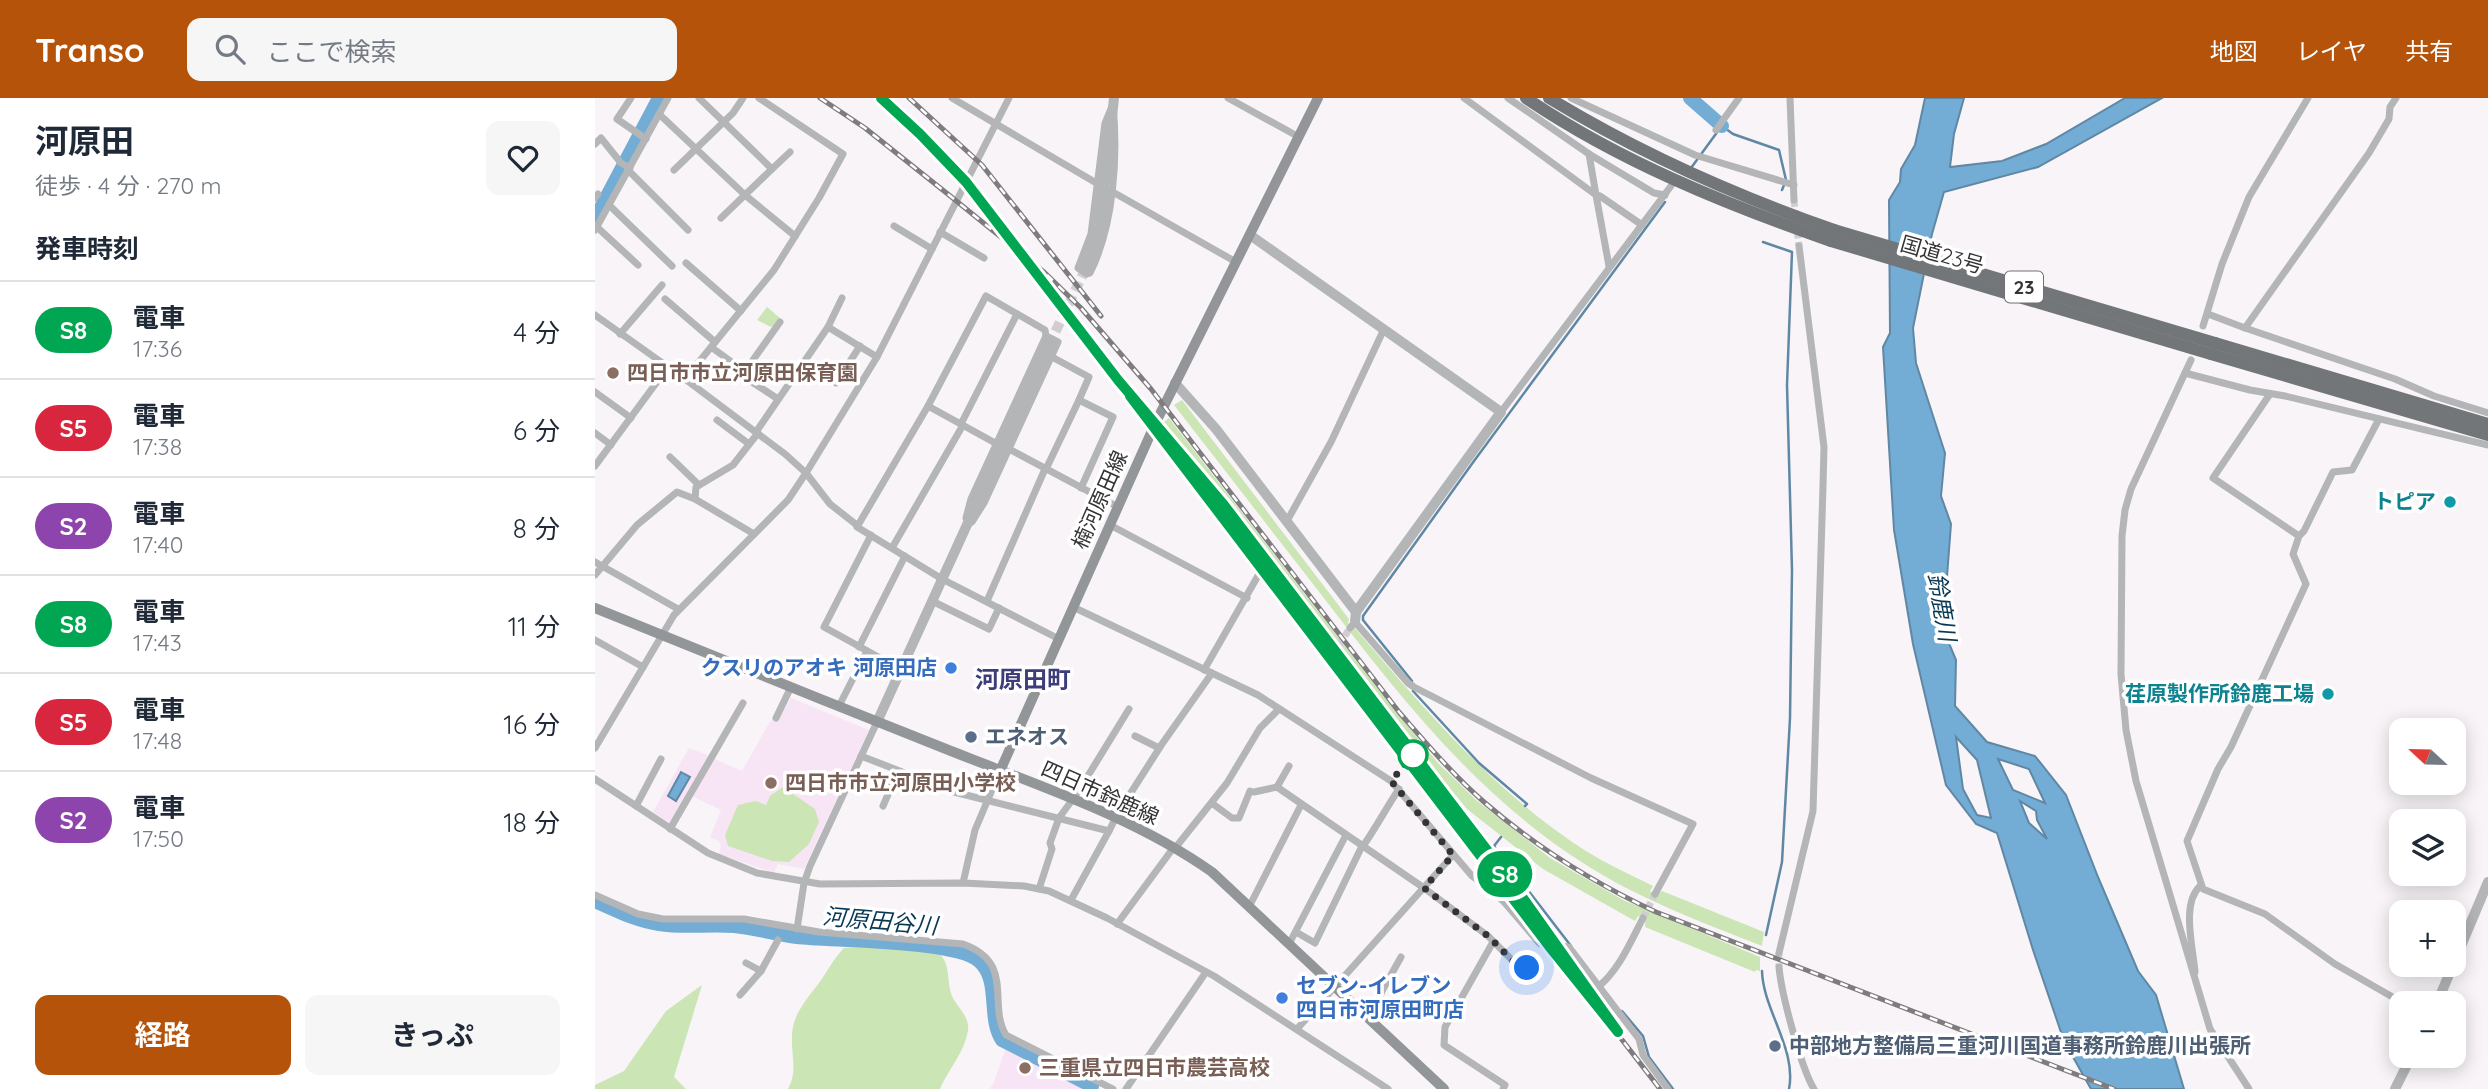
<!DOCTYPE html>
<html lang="ja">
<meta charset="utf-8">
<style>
:root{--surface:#fff;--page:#f6f6f7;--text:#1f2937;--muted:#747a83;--line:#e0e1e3;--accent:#b45309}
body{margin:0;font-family:Quicksand,"Noto Sans JP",sans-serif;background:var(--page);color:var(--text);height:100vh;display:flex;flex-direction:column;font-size:26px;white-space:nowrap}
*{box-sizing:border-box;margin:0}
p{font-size:23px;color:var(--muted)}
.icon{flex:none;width:38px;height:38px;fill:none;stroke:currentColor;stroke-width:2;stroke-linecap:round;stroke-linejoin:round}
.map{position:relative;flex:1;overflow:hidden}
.sheet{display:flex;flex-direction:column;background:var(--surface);width:595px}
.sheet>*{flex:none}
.badge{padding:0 14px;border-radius:23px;font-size:24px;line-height:46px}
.needle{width:46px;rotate:292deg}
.fabs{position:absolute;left:1794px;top:620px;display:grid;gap:14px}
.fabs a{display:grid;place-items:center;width:77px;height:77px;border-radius:14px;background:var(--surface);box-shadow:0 4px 18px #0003;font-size:35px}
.you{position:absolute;width:35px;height:35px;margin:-18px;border:5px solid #fff;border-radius:50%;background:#1a73e8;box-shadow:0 0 0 10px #1a73e833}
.map>.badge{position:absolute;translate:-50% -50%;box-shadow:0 0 0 4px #fff}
h2{padding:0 35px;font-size:26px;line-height:63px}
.round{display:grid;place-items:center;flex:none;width:74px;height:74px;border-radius:14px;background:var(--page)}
.head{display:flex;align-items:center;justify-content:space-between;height:119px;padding:0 35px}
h1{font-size:33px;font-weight:700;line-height:52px}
.button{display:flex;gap:14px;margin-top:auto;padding:14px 35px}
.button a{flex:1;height:80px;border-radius:14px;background:var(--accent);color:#fff;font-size:28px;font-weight:700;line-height:80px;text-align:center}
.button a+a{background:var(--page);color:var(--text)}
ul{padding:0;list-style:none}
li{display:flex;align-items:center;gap:21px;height:98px;padding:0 35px;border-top:2px solid var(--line)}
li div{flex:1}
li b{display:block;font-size:26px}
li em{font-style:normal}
li .badge{min-width:77px;font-weight:700;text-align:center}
header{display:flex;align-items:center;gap:42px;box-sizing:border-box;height:98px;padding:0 35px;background:var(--accent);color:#fff}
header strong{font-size:33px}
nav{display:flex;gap:38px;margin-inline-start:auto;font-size:24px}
.search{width:490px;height:63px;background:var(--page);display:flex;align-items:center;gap:18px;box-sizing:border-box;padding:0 24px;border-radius:14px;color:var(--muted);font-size:26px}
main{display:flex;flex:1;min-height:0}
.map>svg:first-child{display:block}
.education{fill:#f7e5f5}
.green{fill:#cce5b5}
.water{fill:#73acd4;stroke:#6088a4;stroke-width:2;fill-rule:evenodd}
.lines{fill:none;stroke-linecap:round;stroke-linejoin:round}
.stream{stroke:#6088a4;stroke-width:2.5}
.river{stroke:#73acd4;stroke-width:14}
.minor-tunnel{stroke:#d1cdd1;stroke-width:7;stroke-dasharray:7 3.5;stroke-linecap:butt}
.tertiary-tunnel{stroke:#d1cdd1;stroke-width:10;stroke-dasharray:10 5;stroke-linecap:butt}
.minor{stroke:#b3b5b7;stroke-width:7}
.tertiary{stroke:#b3b5b7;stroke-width:10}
.secondary{stroke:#939698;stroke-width:10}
.trunk{stroke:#727679;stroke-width:12}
.rail-casing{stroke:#7f7c7f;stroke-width:5}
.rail{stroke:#fff;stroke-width:2.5;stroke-dasharray:8;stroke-linecap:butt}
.trunk-bridge{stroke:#727679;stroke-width:12}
.line-casing{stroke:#fff;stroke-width:16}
.line{stroke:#00a651;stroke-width:10}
.walk{stroke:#353335;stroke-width:7;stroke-dasharray:0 12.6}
.education-dot{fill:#8d6e63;stroke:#fff;stroke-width:2.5}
.culture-dot{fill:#0f9aa8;stroke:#fff;stroke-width:2.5}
.shop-dot{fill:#3f7fe0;stroke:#fff;stroke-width:2.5}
.service-dot{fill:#5c6f8a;stroke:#fff;stroke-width:2.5}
.stop-dot{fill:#fff;stroke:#00a651;stroke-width:3.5}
.labels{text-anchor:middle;stroke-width:7;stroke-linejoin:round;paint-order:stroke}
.shield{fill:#fff;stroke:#727072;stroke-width:2}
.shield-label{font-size:19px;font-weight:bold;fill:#353335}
.street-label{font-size:21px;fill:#353335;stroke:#fff}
.education-label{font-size:21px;font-weight:bold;fill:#785e54;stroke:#fff;text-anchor:start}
.culture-label{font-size:21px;font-weight:bold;fill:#0d838f;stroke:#fff;text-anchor:end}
.shop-label{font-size:21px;font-weight:bold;fill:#366cbe;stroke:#fff;text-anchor:end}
.service-label{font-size:21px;font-weight:bold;fill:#4e5e75;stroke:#fff;text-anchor:start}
.water-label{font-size:23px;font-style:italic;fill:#093854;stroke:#fff}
.quarter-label{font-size:24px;font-weight:bold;fill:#3c3d79;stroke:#fff}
</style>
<header>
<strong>Transo</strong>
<div class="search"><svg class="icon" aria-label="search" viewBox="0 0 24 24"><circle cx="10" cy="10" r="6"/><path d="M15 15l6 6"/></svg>ここで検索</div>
<nav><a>地図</a><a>レイヤ</a><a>共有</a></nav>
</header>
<main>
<section class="sheet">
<div class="head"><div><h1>河原田</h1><p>徒歩 · 4 分 · 270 m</p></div><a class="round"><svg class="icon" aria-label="heart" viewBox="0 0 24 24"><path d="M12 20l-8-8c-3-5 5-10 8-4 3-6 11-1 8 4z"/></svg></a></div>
<h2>発車時刻</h2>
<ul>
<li><span class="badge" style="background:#00a651;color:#fff">S8</span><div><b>電車</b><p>17:36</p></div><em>4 分</em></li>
<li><span class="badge" style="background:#d7263d;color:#fff">S5</span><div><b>電車</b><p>17:38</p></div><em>6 分</em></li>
<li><span class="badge" style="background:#8e44ad;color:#fff">S2</span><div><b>電車</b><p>17:40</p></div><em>8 分</em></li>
<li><span class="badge" style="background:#00a651;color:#fff">S8</span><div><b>電車</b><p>17:43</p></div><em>11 分</em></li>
<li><span class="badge" style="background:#d7263d;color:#fff">S5</span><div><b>電車</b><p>17:48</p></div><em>16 分</em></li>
<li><span class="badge" style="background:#8e44ad;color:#fff">S2</span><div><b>電車</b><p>17:50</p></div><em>18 分</em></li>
</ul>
<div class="button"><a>経路</a><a>きっぷ</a></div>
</section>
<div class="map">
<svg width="1893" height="991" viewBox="0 0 1893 991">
<rect width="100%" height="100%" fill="#f8f4f8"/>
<g class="education">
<path d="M 196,600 L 274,632 L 209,771 L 183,766 L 179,775 L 124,756 L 126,748 L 124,743 L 115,739 L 126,712 L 97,698 L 117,660 L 147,673 L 176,622 L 182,624 Z"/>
<path d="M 94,650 L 115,658 L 76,723 L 73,724 L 58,714 Z"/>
<path d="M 411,949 L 417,951 L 496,991 L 395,991 L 399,984 Z"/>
</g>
<g class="green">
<path d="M 172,209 L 185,220 L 180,227 L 176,229 L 162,222 Z"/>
<path d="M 587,302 L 754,521 L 753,525 L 756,528 L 759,529 C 829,611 902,697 991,753 C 1012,766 1036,777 1058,788 L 1055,793 L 1062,797 L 1067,793 L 1169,834 L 1167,848 C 1104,823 1041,800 985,763 C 879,695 801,594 725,495 C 676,432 628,370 579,307 Z"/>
<path d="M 574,320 L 794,605 L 843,665 L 881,702 L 955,760 L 1028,802 L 1165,859 L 1165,873 L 1161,872 L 1160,874 L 1050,829 L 1050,822 L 1043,818 L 1040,823 L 948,771 L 872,711 L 814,641 L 742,544 L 735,536 L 733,536 L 569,324 Z"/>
<path d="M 188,689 L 220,711 L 224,724 L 214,746 L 194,764 L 177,763 L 133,748 L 130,737 L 143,707 L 161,703 L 171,707 L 175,698 Z"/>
<path d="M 324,847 C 332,850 343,852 348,860 C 355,870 352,887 357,898 C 362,909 375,919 373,932 C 370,954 354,970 345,991 L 193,991 C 203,972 196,958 197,938 C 197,917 212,901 224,885 C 233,873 238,861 249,850 Z"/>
<path d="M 107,887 L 79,979 L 91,991 L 0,991 L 0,987 L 29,973 L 71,913 Z"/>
</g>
<g class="water">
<path d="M 1330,0 L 1369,0 L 1359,36 L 1355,69 L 1407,63 L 1451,46 L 1530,0 L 1567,0 L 1443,69 L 1349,94 L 1337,136 L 1318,230 L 1321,265 L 1350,355 L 1346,398 L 1356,426 L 1348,531 L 1361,562 L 1360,608 L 1392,644 L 1440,658 L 1471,697 L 1503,779 L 1543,873 L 1561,897 L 1589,991 L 1496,991 L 1469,943 L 1438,852 L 1402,735 L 1381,726 L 1351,687 L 1318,546 L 1299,432 L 1288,249 L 1295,235 L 1294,102 L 1305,84 L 1306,71 L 1320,47 ZM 1361,639 L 1382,662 L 1396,720 L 1382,717 L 1368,691 ZM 1403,661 L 1434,671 L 1450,705 L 1418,692 ZM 1425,703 L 1441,713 L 1442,722 L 1452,741 L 1434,725 Z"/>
<path d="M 86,674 L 95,679 L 81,703 L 73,698 Z"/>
</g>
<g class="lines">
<g class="stream">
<path d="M 1127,28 L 1138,36 L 1184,52 L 1191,82 L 1187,92"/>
<path d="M 1096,70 L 1123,33"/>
<path d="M 1168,144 L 1197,154 L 1192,287 L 1197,472 L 1195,620 L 1187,764 L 1171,837"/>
<path d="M 817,583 L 768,522 L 768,518 L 879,363 L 1070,104"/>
<path d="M 818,593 L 884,665 L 932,706 L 930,708"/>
<path d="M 906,739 L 899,748 L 976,848"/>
<path d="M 1167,873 C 1168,912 1202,951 1194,991"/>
<path d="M 1027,913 L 1048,938 L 1054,959 L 1078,991"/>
</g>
<g class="river">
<path d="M 1095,0 L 1127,28"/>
<path d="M 0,121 L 64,0"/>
<path d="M 0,803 C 21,812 41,823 64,826 C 89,830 114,826 139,828 C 160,830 180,836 202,839 C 238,843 361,842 384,863 C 406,882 392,919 407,942 L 497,988"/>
</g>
<g class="minor-tunnel">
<path d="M 1199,102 L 1204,148"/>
<path d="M 744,547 L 755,530"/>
<path d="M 1048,820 L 1060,796"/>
<path d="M 1184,855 L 1184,869"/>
</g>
<path class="tertiary-tunnel" d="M 454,247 L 492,168"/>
<g class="minor">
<path d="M 36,0 L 22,21 L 51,41"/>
<path d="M 104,0 L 177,71 L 195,54"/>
<path d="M 357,0 L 503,86"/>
<path d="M 633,0 L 704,39"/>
<path d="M 869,0 L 1001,97 L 1014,168"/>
<path d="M 913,0 L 994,56 L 1059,95 L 1070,97"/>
<path d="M 976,0 L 1100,57 L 1199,87"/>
<path d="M 1195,0 L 1199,102"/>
<path d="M 518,6 C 523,59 519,127 495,175 L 492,176 L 483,170 L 496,136 L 510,25 Z"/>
<path d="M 64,16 L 150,97 L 200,138"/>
<path d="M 1121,32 L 1144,0"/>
<path d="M 0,46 L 6,40 L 26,65 L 35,70"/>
<path d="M 994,56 L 1001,97 L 1005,98 L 1047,127"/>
<path d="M 33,72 L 93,132"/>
<path d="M 79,72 L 138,15 L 148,0"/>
<path d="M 516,93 L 641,164"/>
<path d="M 0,100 L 3,96"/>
<path d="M 14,107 L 77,168"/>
<path d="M 126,120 L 177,71"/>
<path d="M 299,128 L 337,151"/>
<path d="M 2,129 L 43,167"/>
<path d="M 0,132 L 73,0"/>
<path d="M 345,134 L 389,160"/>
<path d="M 91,165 L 146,213"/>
<path d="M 70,201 L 120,244"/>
<path d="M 1613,216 L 1650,230 L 1774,55 L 1794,21 L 1795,9 L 1801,0"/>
<path d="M 0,217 L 90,281 L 190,356 L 211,375 L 235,406 L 263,428"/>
<path d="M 1608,228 L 1627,166 L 1654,99 L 1713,0"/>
<path d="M 233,229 L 282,259"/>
<path d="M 1650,230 L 1800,281 L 1839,298 L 1893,315"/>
<path d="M 25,236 L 67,187"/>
<path d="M 116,249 L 152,275"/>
<path d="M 457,259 L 494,279 L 484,302 L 518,319 L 486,390"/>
<path d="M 1596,262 L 1536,391 L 1530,412 L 1527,438 L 1526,576 L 1531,632 L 1541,683 L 1615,931 L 1654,991"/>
<path d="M 1590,275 L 1655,292 L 1690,298 L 1893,347"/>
<path d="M 90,281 L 179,172 L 224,100 L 248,56 L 164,0"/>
<path d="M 241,285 L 265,248"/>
<path d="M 0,294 L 36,320"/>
<path d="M 1675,296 L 1618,380 L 1704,438 L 1698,456 L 1711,486 L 1636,649 L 1623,671 L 1592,743 L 1608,791 L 1670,816 L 1740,866 L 1808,905"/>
<path d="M 183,301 L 157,284 L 152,275 L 158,262 L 185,224"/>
<path d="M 333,308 L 402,346"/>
<path d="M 906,314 L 1076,88"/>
<path d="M 122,322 L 154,346"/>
<path d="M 366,326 L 422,216"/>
<path d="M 161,334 L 233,229 L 247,200"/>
<path d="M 0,335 L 16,347"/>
<path d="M 414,351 L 523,409"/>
<path d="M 75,359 L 104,387"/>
<path d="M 0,368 L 73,269"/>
<path d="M 451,371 L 484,302"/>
<path d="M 371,420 L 376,401 L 451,238"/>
<path d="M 692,423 L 736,344 L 789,231"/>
<path d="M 377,424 L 389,405 L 463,244 L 451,238 L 450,232 L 391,198 L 333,308 L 262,429 L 347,481 L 464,541"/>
<path d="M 515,427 L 652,500"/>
<path d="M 159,436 L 100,401 L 101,389 L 138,367 L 163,335"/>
<path d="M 276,437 L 229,529 L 305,571"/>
<path d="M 1704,438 L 1709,433 L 1738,374 L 1757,372 L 1784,321"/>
<path d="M 297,450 L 368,327"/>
<path d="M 0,464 L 83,511"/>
<path d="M 0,477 L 42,427 L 82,394 L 100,401"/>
<path d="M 337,503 L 394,531 L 404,510"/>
<path d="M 392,503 L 450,371"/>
<path d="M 478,509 L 663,597 L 796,683 L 877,778 L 898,793 L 910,805 L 945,846 L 974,849 L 1044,941 L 1048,957 L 1073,991"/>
<path d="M 755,530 L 760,524 L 813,585 L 819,589 L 996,680 L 1098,726 L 1060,796"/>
<path d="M 0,542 L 48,569"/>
<path d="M 264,549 L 310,458"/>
<path d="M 609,572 L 664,476"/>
<path d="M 244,608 L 272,553"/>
<path d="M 181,620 L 196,589"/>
<path d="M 540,638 L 564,650"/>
<path d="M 0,650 L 79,517 L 193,402 L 211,375 L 282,259 L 414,0"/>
<path d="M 266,658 L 359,694 L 514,733 L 523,715 L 567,646 L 617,575"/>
<path d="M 0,681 L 113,755 L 162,775 L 225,786 L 368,785 L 429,788 L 454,793 L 512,820 L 619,878 L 793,991"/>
<path d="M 682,689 L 694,668"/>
<path d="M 659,694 L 682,689 L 829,790 L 893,838 L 921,866 L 932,870"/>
<path d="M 618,706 L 637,720 L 644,720 L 655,693"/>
<path d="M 41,708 L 66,661"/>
<path d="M 288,708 L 303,673"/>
<path d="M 75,731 L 148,605"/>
<path d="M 768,748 C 781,730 791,710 804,691"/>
<path d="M 581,749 L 632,685 L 665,630 L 684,611"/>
<path d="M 368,785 L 380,732 L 405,673"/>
<path d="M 444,791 L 457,751 L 455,745 L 464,720 L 483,694 L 534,611"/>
<path d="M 0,797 L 43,816 L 68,821 L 149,821 L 224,834 L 368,846 C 421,865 392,906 411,937 L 518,991"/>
<path d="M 476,802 L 514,733"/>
<path d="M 654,809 L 706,707"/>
<path d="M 522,826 L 579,749"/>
<path d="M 202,831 L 209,785 L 215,768 L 282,624"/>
<path d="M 701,834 L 720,845 L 767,748"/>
<path d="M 898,844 L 850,929 L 849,947 L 910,987 L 908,991"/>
<path d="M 694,846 L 751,737"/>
<path d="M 1184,855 L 1218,713 L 1228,388 L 1229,349 L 1204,148"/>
<path d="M 151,865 L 166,873"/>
<path d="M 1184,869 C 1186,894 1206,970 1219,991"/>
<path d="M 1600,874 C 1598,849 1586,806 1605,788"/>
<path d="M 1003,889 C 1024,872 1035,845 1048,820"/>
<path d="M 145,897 L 166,873 L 183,842"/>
<path d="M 776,923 L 787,893 L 806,859"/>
<path d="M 702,931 L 858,757"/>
<path d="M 531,991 L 611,874"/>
</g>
<g class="tertiary">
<path d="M 655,137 L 906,314 L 761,514"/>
<path d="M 492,168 L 505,129 L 519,0"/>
<path d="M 580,285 L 621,331 L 761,514 L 760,524"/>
<path d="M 282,624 L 454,247"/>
<path d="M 1842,905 L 1893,784"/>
<path d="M 1800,991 L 1817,957"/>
</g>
<g class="secondary">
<path d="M 0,510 C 119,558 237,606 356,653 C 444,688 539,719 617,774 L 849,991"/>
<path d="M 405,673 L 560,326 L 723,0"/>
</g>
<g class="trunk">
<path d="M 931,0 C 1024,63 1130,106 1236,143"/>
<path d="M 954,0 C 1044,55 1139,97 1239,132"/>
<path d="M 1620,245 L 1893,326"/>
<path d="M 1616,256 L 1893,337"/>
</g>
<g class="rail-casing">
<g id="rail">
<path d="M 225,0 L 270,30 L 354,97 L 449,174 L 486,210 L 556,291 L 804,614 C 831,645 858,677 889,704 C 941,749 999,785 1061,814 L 1519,991"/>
<path d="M 286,0 C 332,39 371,84 408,132"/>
<path d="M 314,0 L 387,67 L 506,218"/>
<path d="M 446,182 L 731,558 L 1065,991"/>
</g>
</g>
<use href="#rail" class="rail"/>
<g class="trunk-bridge">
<path d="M 1239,132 L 1620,245"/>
<path d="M 1236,143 L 1616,256"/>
</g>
</g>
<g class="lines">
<g class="line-casing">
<path id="line" d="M 286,0 L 325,36 L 371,84 L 523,282 L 629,407 L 921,790 L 1023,934 L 954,848 L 535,298"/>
</g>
<use href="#line" class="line"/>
<path class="walk" d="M 818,657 L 796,683 L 858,757 L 829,790 L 893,838 L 921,866 L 932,870"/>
</g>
<g class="education-dot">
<circle cx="18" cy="275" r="7"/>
<circle cx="176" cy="685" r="7"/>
<circle cx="430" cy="970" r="7"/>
</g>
<g class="culture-dot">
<circle cx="1855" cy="404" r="7"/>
<circle cx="1733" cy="596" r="7"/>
</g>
<g class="shop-dot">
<circle cx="356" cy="570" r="7"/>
<circle cx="687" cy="900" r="7"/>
</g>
<g class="service-dot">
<circle cx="376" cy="639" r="7"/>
<circle cx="1180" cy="948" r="7"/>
</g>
<circle class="stop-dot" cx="818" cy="657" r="14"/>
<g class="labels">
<rect class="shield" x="1410" y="173.5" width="38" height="31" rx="5"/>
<g class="shield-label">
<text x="1429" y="196">23</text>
</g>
<g class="street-label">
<text transform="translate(1347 157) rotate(16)" y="7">国道23号</text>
<text transform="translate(505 402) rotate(-66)" y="7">楠河原田線</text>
<text transform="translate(505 695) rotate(24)" y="7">四日市鈴鹿線</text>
</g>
<g class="education-label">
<text x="32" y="282">四日市市立河原田保育園</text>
<text x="190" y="692">四日市市立河原田小学校</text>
<text x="444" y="977">三重県立四日市農芸高校</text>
</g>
<g class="culture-label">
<text x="1841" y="411">トピア</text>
<text x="1719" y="603">荏原製作所鈴鹿工場</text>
</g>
<g class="shop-label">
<text x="342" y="577">クスリのアオキ 河原田店</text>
<text x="701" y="895" text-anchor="start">セブン-イレブン<tspan x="701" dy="24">四日市河原田町店</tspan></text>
</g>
<g class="service-label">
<text x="390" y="646">エネオス</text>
<text x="1194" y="955">中部地方整備局三重河川国道事務所鈴鹿川出張所</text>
</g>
<g class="water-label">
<text transform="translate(1347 509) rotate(80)" y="8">鈴鹿川</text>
<text transform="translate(285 823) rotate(5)" y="8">河原田谷川</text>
</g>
<g class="quarter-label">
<text x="428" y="590">河原田町</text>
</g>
</g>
</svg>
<div class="fabs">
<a><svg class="needle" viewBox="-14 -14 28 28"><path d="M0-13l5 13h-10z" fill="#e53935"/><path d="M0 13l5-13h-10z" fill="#747a83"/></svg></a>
<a><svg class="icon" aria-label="layers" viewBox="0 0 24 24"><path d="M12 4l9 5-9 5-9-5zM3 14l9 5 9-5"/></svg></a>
<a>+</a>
<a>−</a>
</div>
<div class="you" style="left:932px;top:870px"></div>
<b class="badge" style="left:910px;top:776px;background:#00a651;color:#fff">S8</b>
</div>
</main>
